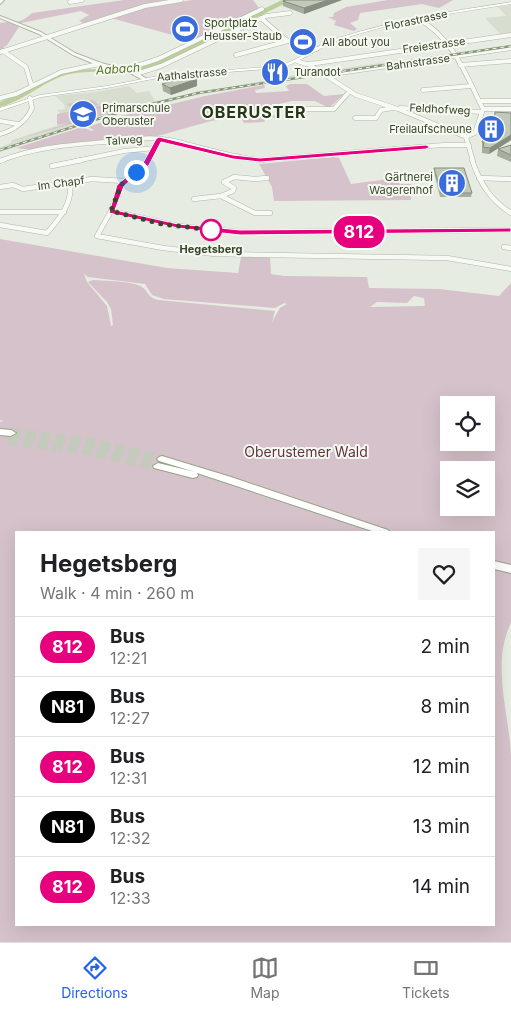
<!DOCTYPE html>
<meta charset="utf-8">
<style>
:root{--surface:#fff;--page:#f6f6f6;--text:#202124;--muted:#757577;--line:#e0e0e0;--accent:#2563eb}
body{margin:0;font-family:Inter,sans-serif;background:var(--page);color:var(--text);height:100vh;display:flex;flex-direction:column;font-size:19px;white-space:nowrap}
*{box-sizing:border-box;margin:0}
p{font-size:16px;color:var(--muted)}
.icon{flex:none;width:28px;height:28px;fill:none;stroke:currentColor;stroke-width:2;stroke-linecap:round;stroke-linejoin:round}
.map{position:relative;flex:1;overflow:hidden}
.details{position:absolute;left:15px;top:531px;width:480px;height:395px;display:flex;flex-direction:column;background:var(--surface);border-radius:0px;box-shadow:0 5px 20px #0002}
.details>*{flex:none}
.badge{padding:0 10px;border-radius:16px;font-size:18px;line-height:32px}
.buttons{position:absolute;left:440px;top:396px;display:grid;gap:10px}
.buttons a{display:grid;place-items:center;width:55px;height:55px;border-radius:0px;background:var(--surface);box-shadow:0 5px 20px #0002;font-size:25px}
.you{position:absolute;width:25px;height:25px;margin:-12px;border:4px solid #fff;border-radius:50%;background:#1a73e8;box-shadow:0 0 0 8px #1a73e833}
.map>.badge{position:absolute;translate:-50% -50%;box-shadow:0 0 0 2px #fff}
.round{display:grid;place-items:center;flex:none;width:52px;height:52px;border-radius:0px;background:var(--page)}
.head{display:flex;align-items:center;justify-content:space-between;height:85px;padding:0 25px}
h1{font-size:24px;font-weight:700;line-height:38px}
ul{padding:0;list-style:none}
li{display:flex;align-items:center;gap:15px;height:60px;padding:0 25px;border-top:1px solid var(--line)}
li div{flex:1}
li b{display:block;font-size:19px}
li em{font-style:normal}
li .badge{min-width:55px;font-weight:700;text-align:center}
.tab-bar{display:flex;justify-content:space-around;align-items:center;height:70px;border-top:1px solid var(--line);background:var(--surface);font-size:14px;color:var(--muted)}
.tab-bar a{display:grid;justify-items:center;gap:2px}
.tab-bar .selected{color:var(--accent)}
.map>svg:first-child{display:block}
.built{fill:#d7decf}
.green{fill:#d6c2ca;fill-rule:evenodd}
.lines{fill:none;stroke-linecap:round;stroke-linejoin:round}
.river{fill:#bccf99;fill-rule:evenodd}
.motorway-tunnel{stroke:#c4cbbd;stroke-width:10;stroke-dasharray:10 5;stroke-linecap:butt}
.minor-far1-casing{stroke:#afb7a6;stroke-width:5}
.minor-casing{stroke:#afb7a6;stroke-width:5.5}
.tertiary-casing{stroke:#afb7a6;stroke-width:2}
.secondary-casing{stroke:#afb7a6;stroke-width:1}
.motorway-casing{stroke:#97a487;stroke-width:2}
.minor-far1{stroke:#f7f9f5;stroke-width:4}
.minor{stroke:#f7f9f5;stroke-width:4.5}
.tertiary{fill:#f7f9f5;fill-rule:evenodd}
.secondary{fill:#fff;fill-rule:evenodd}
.motorway{fill:#fff;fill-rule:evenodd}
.rail-casing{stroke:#899779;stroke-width:2.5}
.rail{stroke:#f6f9f2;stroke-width:1;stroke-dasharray:4;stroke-linecap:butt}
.wall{fill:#a6ae9e}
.shaded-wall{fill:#878d81}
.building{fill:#c1cab8;stroke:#878d81}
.line{fill:#e6007e;stroke:#fff}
.walk{stroke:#374628;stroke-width:5;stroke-dasharray:0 9}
.stop-dot{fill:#fff;stroke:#e6007e;stroke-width:2.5}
.labels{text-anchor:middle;stroke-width:4;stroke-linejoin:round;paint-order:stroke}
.far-street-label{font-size:11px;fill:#374628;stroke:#f6f9f2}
.far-poi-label{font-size:11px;fill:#374628;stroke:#f6f9f2;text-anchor:start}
.far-stop-label{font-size:11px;font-weight:bold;fill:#374628;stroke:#f6f9f2}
.far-water-label{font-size:12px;font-style:italic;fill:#5a792c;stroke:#f6f9f2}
.park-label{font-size:14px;fill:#633444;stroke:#f6f9f2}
.far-district-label{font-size:16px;font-weight:bold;letter-spacing:1px;fill:#28361a;stroke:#f6f9f2}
</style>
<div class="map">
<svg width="511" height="942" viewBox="0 0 511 942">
<rect width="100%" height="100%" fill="#e7ece2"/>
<g class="built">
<path d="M 511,5 L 511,35 L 502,36 L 485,18 L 506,16 L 498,7 Z"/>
<path d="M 511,45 L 511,47 L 301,77 L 204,93 L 105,118 L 0,152 L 0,147 L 11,143 L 12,140 L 68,122 L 57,110 L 65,109 L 64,104 L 55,96 L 95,92 L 129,86 L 137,93 L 149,91 L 155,101 L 294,75 Z"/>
</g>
<g class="green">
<path d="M 124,0 L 181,0 L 145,6 L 86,24 L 79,21 L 89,15 L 81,11 L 16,24 L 19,27 L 7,45 L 0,50 L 0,23 C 17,20 17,26 32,13 Z"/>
<path d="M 192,0 L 253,0 L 259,8 L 194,41 L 111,18 L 139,9 Z"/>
<path d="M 388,0 L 453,0 L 439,8 L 422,4 L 360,13 L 358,20 L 350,23 L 357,29 L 354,31 L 334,25 L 336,21 L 328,17 L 333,17 L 334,13 L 346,7 Z"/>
<path d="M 290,84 L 307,84 L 324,96 L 344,94 L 329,108 L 315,101 L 292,101 L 266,107 L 269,110 L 250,112 L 247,116 C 258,120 269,112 279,117 L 264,119 L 265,122 L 244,123 L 240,117 L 211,121 L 154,137 L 115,138 L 34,150 L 16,148 L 82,127 L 92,131 L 94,130 L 88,127 L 108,120 L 116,124 L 109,119 L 205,96 L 264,85 L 265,88 L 255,90 L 256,93 L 289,91 L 286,86 Z"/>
<path d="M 93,100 L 99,105 L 91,107 L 105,105 L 113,112 L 12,141 L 69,123 L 57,125 L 57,114 L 73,111 L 67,104 Z"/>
<path d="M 334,157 L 339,158 L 351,184 L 396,178 L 400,184 L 412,184 L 410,185 L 411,200 L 274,201 L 272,187 L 259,164 Z"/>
<path d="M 0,239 L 167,268 L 238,273 L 241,257 L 270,257 L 271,274 L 284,276 L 367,277 L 369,288 L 439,289 L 499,296 L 511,283 L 511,623 C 491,663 509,713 511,755 C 511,817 511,880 511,942 L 0,942 L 0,422 L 4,421 L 0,420 ZM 84,274 L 88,277 L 145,284 L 152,295 L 164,299 L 275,308 L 284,303 L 287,304 L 280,308 L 272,322 L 275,311 L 158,300 C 146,297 149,290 140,286 C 130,281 105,281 93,280 L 88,282 L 107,302 L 111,309 L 113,325 L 111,326 L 107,306 L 87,282 ZM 414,296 L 424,298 L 425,306 L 370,307 L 377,302 L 407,303 ZM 449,405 L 486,405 L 486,442 L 449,442 ZM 449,470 L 486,470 L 486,508 L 449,508 ZM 16,532 L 494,532 L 494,925 L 16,925 Z"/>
</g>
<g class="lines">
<path class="river" d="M 282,0 L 292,0 L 152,69 C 125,75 97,69 70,74 C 48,78 24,101 0,107 L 0,102 L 65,70 L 134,68 L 147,65 Z"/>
<g class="motorway-tunnel">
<path d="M 11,433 L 87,442 L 162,459"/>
<path d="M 8,440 L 81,449 L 158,466"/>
</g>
<g class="minor-far1-casing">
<g id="minor-far1">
<path d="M 70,2 L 82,0"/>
<path d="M 261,18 L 286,40 L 317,49"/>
<path d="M 418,19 C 452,36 467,77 483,109 L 475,133 L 466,137"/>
<path d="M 3,51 L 26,67 L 31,84 L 34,85"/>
<path d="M 0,52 L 145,6 L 181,0"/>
<path d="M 236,55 L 288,41"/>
<path d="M 297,61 L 306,64 L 317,63 L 511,35"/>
<path d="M 308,64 L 356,95 L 398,109 L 466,137 L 473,161"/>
<path d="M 460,65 L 511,61"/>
<path d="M 124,70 L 158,59 L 262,9"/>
<path d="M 136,74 L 161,66 L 266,16 L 290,13"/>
<path d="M 326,75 L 511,48"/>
<path d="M 423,90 L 471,86"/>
<path d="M 0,98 L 16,94 L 61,72 L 99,64"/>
<path d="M 479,101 L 511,101"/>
<path d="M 400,108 L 482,112"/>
<path d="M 301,109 L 334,109 L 349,92"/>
<path d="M 483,109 L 511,109"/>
<path d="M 355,118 L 376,118 L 381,110 L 393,108"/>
<path d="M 0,121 L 18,124"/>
<path d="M 0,134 C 13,131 27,121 32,108 L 30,98"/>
<path d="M 0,161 C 34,147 69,145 105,142 C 127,140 149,136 170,140 C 201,147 228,157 260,160 L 443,145 L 469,145"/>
<path d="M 76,161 L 124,151 L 155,148"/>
<path d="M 148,161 L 159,139"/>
</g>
</g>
<g class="minor-casing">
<g id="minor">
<path d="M 148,160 L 146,164 L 121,185 L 111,211 L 97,236 L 163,248 L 215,254 L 447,258 L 511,269"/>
<path d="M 258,160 L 263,160"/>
<path d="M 472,160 C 480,183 490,200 511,213"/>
<path d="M 0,161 L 3,160"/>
<path d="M 52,166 L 82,160"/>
<path d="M 479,178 L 511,179"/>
<path d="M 0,187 L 13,185 L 23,189 L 92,179 L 124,181"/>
<path d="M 221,196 L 255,213 L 270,213"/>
<path d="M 194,199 L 221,196 L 233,191 L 234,188 L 224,182 L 234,177 L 255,179 L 267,178"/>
<path d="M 111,211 L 178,226 L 240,232 L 511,230"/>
<path d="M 0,212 L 64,212"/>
<path d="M 0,225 L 47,233 C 60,218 73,203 70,182"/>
<path d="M 504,247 L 511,248"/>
</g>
</g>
<g class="tertiary-casing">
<g id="tertiary">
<path d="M 0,0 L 4,0 L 0,4 Z"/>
<path d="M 0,16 L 41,32 L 75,53 L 101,63 L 136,72 L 147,79 L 143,80 L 132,74 L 97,65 L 73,55 L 39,34 L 0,18 Z"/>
</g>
</g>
<g class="secondary-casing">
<path id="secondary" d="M 511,2 L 511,4 C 454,13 394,21 339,40 C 318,48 301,62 280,68 L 163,77 L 107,88 L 41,97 L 0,111 L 0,108 L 40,95 L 107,86 L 163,75 L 280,66 C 301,59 317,44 338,38 C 394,20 453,11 511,2 Z"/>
</g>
<g class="motorway-casing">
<g id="motorway">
<path d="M 0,429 L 11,430 L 16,433 L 11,436 L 0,435 Z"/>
<path d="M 162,456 L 231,477 L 388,530 L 389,532 L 375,532 L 197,473 L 198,475 L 197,477 L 193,478 L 154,468 L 153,466 L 158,463 L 195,472 L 159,461 L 157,459 L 159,457 Z"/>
<path d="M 494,561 L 511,565 L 511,573 L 494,569 Z"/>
</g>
</g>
<use href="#minor-far1" class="minor-far1"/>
<use href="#minor" class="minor"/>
<use href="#tertiary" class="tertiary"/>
<use href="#secondary" class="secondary"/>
<use href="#motorway" class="motorway"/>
<g class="rail-casing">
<path id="rail" d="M 0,150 L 123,111 L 198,93 L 511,46"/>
</g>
<use href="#rail" class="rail"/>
</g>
<g class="wall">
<path d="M 286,0 L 342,0 L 304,14 L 283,6 L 283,1 Z"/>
<path d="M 185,75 L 197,86 L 171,95 L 163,91 L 162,84 L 175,80 Z"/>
<path d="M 495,112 L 511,113 L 511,140 L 489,154 L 482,153 L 482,142 L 485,131 L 482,130 L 482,125 L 494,116 Z"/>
<path d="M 511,145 L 511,162 L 497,156 L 498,149 Z"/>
<path d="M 434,168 L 472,193 L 471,197 L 440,197 L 434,172 Z"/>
</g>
<g class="shaded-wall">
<path d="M 328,0 L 342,0 L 304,14 L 304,8 Z"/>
<path d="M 197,79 L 197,86 L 171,95 L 170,88 Z"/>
<path d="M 511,135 L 511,140 L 489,154 L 490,148 Z"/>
</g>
<g class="building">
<path d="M 286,0 L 328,0 L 304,8 L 283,1 Z"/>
<path d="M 176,72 L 185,73 L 185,74 L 197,79 L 170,88 L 162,84 L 175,80 Z"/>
<path d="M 495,112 L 511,113 L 511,135 L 490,148 L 483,147 L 484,142 L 482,142 L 485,132 L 493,128 L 482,125 L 495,115 Z"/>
<path d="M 511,145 L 511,155 L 498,149 Z"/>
<path d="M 434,168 L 464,168 L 472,193 L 441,193 Z"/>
</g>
<path class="line" d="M 159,137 L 233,155 L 260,158 L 426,145 L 430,147 L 426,149 L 260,162 L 233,159 L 161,142 L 149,165 L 124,186 L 115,210 L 178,224 L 240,230 L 511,228 L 511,232 L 240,235 L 178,228 L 109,213 L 117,185 L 143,163 L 156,139 Z"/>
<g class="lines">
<path class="walk" d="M 136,172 L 121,185 L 111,211 L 162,224 L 211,230"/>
</g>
<defs>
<g id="stadium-disc" transform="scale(1.4375)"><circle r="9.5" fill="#3b6cdc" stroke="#f6f9f2"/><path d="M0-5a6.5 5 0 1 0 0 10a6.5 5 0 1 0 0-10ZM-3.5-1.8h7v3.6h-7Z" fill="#fff"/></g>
<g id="restaurant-disc" transform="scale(1.4375)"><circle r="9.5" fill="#3b6cdc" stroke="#f6f9f2"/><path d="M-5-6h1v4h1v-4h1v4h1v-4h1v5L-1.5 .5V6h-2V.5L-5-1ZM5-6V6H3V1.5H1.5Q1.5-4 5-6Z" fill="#fff"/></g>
<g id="school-disc" transform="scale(1.4375)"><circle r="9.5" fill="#3b6cdc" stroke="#f6f9f2"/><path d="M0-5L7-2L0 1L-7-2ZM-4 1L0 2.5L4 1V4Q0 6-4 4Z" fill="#fff"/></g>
<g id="building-disc" transform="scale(1.4375)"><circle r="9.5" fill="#3b6cdc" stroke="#f6f9f2"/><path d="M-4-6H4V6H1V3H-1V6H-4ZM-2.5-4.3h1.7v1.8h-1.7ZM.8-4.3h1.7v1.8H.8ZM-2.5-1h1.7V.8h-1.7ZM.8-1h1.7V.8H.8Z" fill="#fff"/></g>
</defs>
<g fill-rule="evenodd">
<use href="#stadium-disc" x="185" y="29"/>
<use href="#stadium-disc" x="303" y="42"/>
<use href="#restaurant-disc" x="275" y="72"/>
<use href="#school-disc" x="83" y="114"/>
<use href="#building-disc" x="491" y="129"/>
<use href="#building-disc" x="452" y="183"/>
</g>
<circle class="stop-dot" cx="211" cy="230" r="10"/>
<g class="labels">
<g class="far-street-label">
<text transform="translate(416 20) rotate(-12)" y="4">Florastrasse</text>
<text transform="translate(434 45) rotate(-8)" y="4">Freiestrasse</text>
<text transform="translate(418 62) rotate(-8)" y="4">Bahnstrasse</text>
<text transform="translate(192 74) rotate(-5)" y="4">Aathalstrasse</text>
<text transform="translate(440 109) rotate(3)" y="4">Feldhofweg</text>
<text transform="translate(124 140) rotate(-4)" y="4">Talweg</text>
<text transform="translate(61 183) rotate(-8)" y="4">Im Chapf</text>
</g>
<g class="far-poi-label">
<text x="204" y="27">Sportplatz<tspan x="204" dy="13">Heusser-Staub</tspan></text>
<text x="322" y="46">All about you</text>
<text x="294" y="76">Turandot</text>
<text x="102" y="112">Primarschule<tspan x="102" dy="13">Oberuster</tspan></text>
<text x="472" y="133" text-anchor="end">Freilaufscheune</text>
<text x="433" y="181" text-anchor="end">Gärtnerei<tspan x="433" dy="13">Wagerenhof</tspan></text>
</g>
<g class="far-stop-label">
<text x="211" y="253">Hegetsberg</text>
</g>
<g class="far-water-label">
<text transform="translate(118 69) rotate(-4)" y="4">Aabach</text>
</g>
<g class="park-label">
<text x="306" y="457">Oberustemer Wald</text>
</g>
<g class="far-district-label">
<text x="254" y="118">OBERUSTER</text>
</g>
</g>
</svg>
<div class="buttons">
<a><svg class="icon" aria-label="locate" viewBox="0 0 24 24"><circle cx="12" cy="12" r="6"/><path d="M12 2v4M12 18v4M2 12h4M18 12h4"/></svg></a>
<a><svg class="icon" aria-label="layers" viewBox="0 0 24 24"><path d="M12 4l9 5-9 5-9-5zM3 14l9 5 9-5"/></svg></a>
</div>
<div class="you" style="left:136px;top:172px"></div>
<b class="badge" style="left:359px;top:232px;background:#e6007e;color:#fff">812</b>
<section class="details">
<div class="head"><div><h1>Hegetsberg</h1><p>Walk · 4 min · 260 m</p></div><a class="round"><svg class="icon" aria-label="heart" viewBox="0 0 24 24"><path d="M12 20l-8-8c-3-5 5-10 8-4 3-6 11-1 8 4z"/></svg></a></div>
<ul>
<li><span class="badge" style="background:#e6007e;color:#fff">812</span><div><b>Bus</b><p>12:21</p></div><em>2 min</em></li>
<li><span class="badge" style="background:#000;color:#fff">N81</span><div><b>Bus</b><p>12:27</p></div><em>8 min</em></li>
<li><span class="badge" style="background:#e6007e;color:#fff">812</span><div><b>Bus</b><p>12:31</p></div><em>12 min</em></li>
<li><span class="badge" style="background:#000;color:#fff">N81</span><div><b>Bus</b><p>12:32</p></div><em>13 min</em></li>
<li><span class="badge" style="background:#e6007e;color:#fff">812</span><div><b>Bus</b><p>12:33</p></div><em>14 min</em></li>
</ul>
</section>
</div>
<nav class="tab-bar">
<a class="selected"><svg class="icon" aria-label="directions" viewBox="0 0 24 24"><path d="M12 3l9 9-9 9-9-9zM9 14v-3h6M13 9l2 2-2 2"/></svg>Directions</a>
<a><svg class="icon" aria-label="map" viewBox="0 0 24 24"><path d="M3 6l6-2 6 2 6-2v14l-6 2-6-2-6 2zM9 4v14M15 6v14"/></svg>Map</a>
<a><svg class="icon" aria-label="tickets" viewBox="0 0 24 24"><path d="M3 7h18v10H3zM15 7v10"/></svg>Tickets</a>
</nav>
